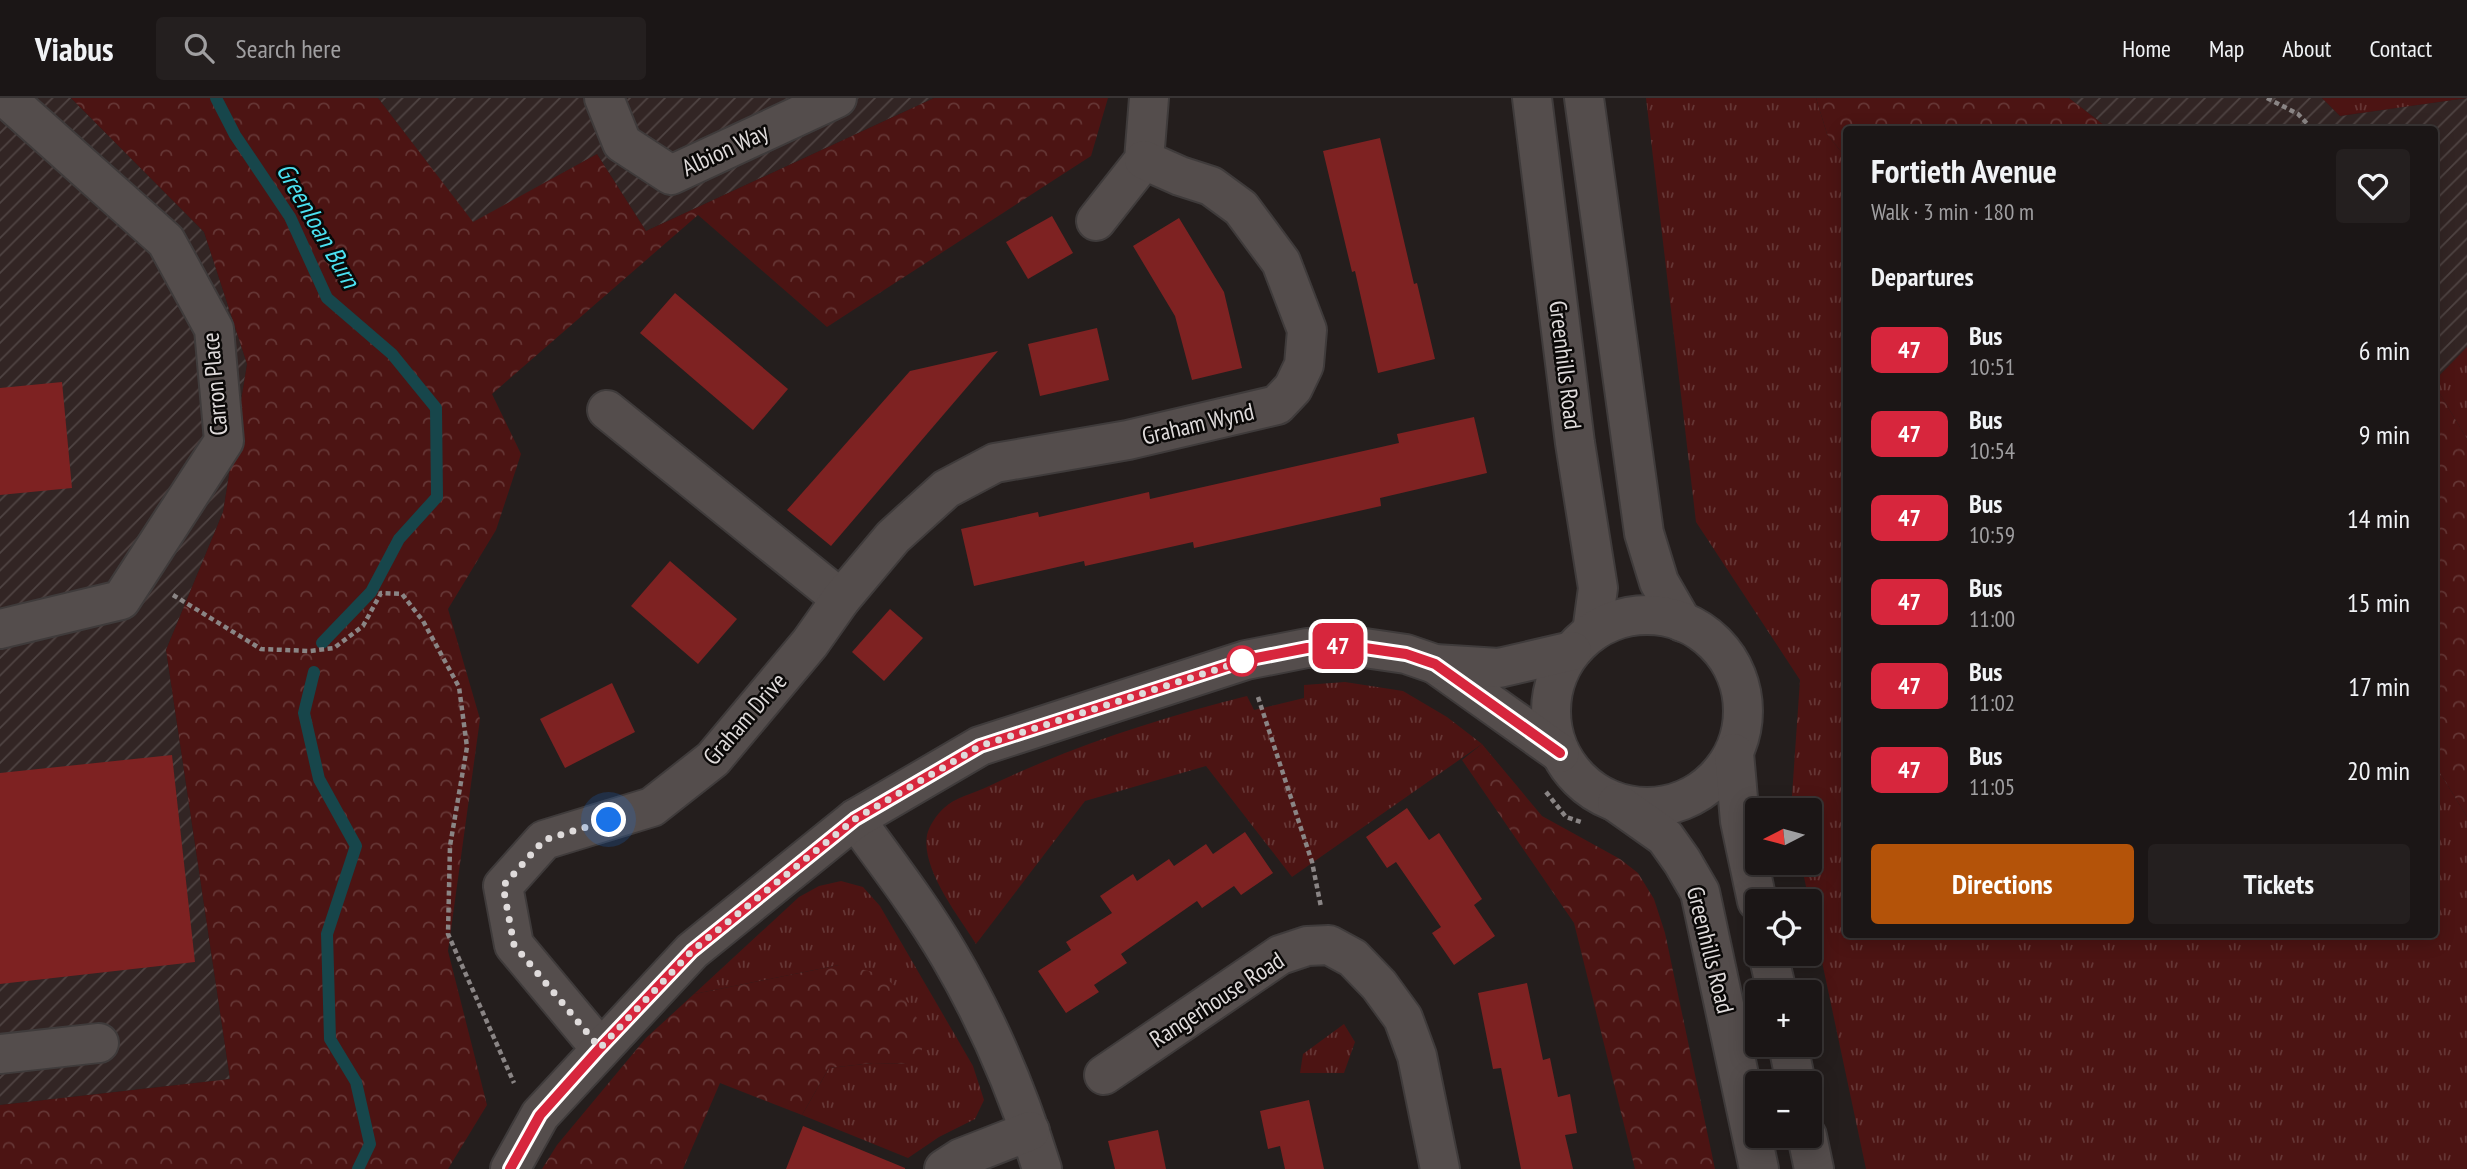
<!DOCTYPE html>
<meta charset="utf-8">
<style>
:root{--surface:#1b1616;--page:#241f1f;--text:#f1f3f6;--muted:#a09fa1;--line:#393535;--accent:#b45309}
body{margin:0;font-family:"PT Sans Narrow",sans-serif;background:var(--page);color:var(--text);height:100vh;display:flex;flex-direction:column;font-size:26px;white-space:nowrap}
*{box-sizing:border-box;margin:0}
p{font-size:23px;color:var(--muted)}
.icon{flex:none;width:38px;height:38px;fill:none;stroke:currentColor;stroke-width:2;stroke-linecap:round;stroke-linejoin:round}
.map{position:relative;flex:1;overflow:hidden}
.panel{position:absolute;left:1843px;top:28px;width:595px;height:812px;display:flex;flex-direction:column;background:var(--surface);border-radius:7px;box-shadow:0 4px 18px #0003,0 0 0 2px var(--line)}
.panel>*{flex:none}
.badge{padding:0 14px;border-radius:10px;font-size:24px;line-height:46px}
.needle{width:46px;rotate:264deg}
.buttons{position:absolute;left:1745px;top:700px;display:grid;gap:14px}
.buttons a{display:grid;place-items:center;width:77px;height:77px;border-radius:7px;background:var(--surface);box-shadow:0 4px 18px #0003,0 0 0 2px var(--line);font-size:35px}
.you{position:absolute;width:35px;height:35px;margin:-18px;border:5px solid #fff;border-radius:50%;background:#1a73e8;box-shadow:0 0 0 10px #1a73e833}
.map>.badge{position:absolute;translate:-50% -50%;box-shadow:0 0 0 4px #fff}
h2{padding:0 28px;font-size:26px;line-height:63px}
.round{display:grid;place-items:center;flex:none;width:74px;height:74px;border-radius:7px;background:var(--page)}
.head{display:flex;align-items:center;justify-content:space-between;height:119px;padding:0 28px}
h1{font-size:33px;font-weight:800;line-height:52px}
.primary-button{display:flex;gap:14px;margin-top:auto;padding:14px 28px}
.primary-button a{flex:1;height:80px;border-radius:7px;background:var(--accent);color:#fff;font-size:28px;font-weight:800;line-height:80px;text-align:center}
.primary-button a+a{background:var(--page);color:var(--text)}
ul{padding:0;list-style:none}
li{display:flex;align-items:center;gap:21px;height:84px;padding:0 28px}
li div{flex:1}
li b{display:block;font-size:26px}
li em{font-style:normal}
li .badge{min-width:77px;font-weight:700;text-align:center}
header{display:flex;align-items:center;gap:42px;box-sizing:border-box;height:98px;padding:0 35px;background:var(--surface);border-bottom:2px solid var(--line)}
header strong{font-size:33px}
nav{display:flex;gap:38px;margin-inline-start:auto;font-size:24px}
.search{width:490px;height:63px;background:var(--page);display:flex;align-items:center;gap:18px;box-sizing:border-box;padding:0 24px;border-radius:7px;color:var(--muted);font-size:26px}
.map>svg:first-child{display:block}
.industrial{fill:url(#industrial-furrows)}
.grass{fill:url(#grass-tufts)}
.forest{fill:url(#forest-crowns)}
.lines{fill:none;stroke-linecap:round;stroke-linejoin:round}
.stream{stroke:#17464b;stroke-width:12}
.building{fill:#7e2222}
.minor-casing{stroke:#3f3b3b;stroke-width:42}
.path{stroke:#8a8585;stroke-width:4.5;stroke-dasharray:5 3.5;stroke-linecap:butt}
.minor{stroke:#544d4c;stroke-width:38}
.line-casing{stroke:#fff;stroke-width:16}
.line{stroke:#d7263d;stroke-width:10}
.walk{stroke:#dfdbdb;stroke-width:7;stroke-dasharray:0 12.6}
.stop-dot{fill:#fff;stroke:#d7263d;stroke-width:3.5}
.labels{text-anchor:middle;stroke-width:5;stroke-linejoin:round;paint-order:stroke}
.street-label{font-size:24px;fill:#dfdbdb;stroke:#0b0908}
.water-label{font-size:26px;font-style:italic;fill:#4be1f1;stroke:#0b0908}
</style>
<header>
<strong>Viabus</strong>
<div class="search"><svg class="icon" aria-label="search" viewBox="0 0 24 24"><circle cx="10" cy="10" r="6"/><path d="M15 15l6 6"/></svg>Search here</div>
<nav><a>Home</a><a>Map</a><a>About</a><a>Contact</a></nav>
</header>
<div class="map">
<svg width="2467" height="1071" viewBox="0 0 2467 1071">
<defs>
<pattern id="industrial-furrows" width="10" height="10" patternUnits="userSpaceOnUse" patternTransform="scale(1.75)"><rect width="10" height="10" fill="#322524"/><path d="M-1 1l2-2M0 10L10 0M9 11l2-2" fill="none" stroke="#4f4443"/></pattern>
<pattern id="grass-tufts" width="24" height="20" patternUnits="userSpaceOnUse" patternTransform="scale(1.75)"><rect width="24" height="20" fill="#4c1413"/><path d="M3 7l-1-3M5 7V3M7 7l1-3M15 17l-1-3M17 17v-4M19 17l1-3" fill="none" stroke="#653635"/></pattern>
<pattern id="forest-crowns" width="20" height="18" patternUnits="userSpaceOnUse" patternTransform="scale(1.75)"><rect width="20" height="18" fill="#4c1413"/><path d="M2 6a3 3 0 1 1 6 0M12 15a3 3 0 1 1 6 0" fill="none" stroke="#653635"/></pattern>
</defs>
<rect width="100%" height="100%" fill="#241e1d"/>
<g class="industrial">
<path d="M 0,0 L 71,0 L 204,134 L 247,266 L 223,414 L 166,552 L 230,981 L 0,1007 Z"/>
<path d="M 378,0 L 934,0 L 646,133 L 597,56 L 473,125 Z"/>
<path d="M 2069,0 L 2322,0 L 2340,18 L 2467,0 L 2467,249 L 2434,283 L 2434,32 L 2109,31 Z"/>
</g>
<g class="grass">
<path d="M 1646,0 L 1816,0 L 1827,36 L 1846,60 L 1846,836 L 2434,836 L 2434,665 L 2467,719 L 2467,1071 L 1866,1071 L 1801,765 L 1810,765 L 1810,712 L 1791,712 L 1800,582 L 1696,424 Z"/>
<path d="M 2322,0 L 2467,0 L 2340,18 Z"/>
<path d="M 2467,249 L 2467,341 L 2434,286 L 2434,283 Z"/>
<path d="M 1345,584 L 1403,593 L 1447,619 L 1482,646 L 1292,779 L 1206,668 L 1085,703 L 976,846 C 958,817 921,771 927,737 C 929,728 937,716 944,710 C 954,700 974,695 987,689 C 1070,649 1159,620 1247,598 L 1254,612 L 1304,600 L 1304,587 Z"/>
<path d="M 841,783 L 863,789 L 880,808 L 973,968 L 984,1002 L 975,1021 L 939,1039 L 908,1060 L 802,1017 L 829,970 L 873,965 L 909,966 L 839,867 L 694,896 L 799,799 L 819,788 Z"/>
<path d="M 1344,926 L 1355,944 L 1344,975 L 1300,975 L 1303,956 Z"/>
</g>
<g class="forest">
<path d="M 71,0 L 378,0 L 473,124 L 597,56 L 646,133 L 934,0 L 1108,0 L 1091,58 L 827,229 L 698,117 L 492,296 L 521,356 L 496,432 L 448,511 L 480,621 L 448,853 L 487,1007 L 448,1071 L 0,1071 L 0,1007 L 230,981 L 166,552 L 223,414 L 247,266 L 204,134 Z"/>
<path d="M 1816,0 L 2069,0 L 2109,31 L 1846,32 L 1846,60 L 1827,36 Z"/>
<path d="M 2434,286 L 2467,341 L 2467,719 L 2434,665 Z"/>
<path d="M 1482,646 L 1542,718 L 1620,761 L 1638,775 L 1654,801 L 1665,835 L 1715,1071 L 1635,1071 L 1574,825 L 1462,662 Z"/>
<path d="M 839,867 C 852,870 866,871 878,876 C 899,884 931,931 921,954 C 919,958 913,963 909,966 L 873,965 L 829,970 L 802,1017 L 720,985 L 683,1071 L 542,1071 L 557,1047 L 646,940 L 694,896 Z"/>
</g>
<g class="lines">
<g class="stream">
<path d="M 216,0 L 235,37 L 290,119 L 327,200 L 392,256 L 436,310 L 437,399 L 399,441 L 371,494 L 322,545"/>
<path d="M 314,574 L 304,615 L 319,681 L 356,748 L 327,836 L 330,941 L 356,984 L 370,1046 L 358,1071"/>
</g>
</g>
<g class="building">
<path d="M 1380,40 L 1414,186 L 1417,185 L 1435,261 L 1378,275 L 1355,173 L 1352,174 L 1323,53 Z"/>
<path d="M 1052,118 L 1073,155 L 1028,181 L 1006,144 Z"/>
<path d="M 1179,120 L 1224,194 L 1242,270 L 1192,282 L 1175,218 L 1133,148 Z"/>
<path d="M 675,195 L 788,291 L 753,332 L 640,235 Z"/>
<path d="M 1097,230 L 1109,282 L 1040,298 L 1028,246 Z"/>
<path d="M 998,253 L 831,448 L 787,412 L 910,273 Z"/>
<path d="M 62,284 L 72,390 L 0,397 L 0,290 Z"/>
<path d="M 1474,319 L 1487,375 L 1380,400 L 1381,408 L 1194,450 L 1193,444 L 1085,468 L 1084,463 L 974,488 L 961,431 L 1038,414 L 1039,419 L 1149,394 L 1150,401 L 1399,345 L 1397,336 Z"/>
<path d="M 670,463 L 737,521 L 698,566 L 631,508 Z"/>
<path d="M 890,511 L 923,540 L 884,583 L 852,554 Z"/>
<path d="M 612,585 L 635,634 L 565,670 L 540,621 Z"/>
<path d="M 172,657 L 195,864 L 0,886 L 0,675 Z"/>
<path d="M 1407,710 L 1429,742 L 1439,735 L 1482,801 L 1474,807 L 1495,838 L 1454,867 L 1432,835 L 1441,829 L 1396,764 L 1387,770 L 1366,739 Z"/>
<path d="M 1245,734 L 1273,775 L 1241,797 L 1234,788 L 1202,810 L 1197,803 L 1121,856 L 1127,865 L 1094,887 L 1099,894 L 1066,915 L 1038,873 L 1071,852 L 1066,844 L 1112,815 L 1100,798 L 1133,776 L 1137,783 L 1169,761 L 1174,768 L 1206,746 L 1213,756 Z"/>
<path d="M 1527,885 L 1543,962 L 1550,960 L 1558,999 L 1570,996 L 1577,1035 L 1565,1037 L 1573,1071 L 1521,1071 L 1501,970 L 1493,971 L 1478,895 Z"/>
<path d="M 1309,1002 L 1324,1071 L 1285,1071 L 1280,1048 L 1268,1051 L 1260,1013 Z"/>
<path d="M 803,1028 L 905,1070 L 905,1071 L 786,1071 Z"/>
<path d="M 1158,1032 L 1166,1071 L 1115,1071 L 1108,1043 Z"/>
</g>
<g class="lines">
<g class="minor-casing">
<g id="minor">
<path d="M 604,0 L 622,45 L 671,77 L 837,0"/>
<path d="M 1532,0 L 1575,345 L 1598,490 L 1592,534"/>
<path d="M 1584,0 L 1644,435 L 1659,484 L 1682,524"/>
<path d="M 1096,123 L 1144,62 L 1149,0"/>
<path d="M 607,312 L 841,501"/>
<circle cx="1647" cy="613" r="96"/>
<path d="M 0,531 L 121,502 L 224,343 L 214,231 L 166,143 L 6,0"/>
<path d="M 1435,566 L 1560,655"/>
<path d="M 1734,655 L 1740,723 L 1757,803"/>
<path d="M 1617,705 L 1665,739 L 1682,763 L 1700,794 L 1759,1071"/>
<path d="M 855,721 C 887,765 921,809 949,857 C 988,923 1019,997 1042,1071"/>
<path d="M 1768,856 L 1777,894"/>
<path d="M 1788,947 L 1796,985"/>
<path d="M 600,950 L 514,847 L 503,788 L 544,742 L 652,709 L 713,661 L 810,545 L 841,501 L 893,439 L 946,391 L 995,365 L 1128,342 L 1277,307 L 1293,290 L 1304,267 L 1307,232 L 1281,164 L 1241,110 L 1211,88 L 1180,78 L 1144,62"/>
<path d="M 0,956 L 99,945"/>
<path d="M 1104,977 L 1280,857 L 1307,848 L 1329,847 L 1353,860 L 1379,887 L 1403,920 L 1417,958 L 1440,1071"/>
<path d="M 1807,1038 L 1814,1071"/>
<path d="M 510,1071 L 540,1017 L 692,853 L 855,721 L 980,648 L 1246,562 L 1307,550 L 1351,548 L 1406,556 L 1435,566 L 1499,570 L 1572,553"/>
<path d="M 944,1071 L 961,1060 L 1030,1033"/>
</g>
</g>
<g class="path">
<path d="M 2267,0 L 2298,16 L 2313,32"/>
<path d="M 173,497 L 261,551 L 310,553 L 334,550 L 363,528 L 381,495 L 402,496 L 423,523 L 459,589 L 467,649 L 450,748 L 448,836 L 514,985"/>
<path d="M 1258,599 L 1312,764 L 1321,809"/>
<path d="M 1546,694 L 1566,719 L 1581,724"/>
</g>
<use href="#minor" class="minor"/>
</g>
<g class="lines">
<g class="line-casing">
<path id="line" d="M 510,1071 L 540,1017 L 600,950 L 692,853 L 855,721 L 980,648 L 1246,562 L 1307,550 L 1351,548 L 1406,556 L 1435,566 L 1560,655"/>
</g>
<use href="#line" class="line"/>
<path class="walk" d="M 609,722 L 544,742 L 503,788 L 514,847 L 600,950 L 692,853 L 855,721 L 980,648 L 1246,562 L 1242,563"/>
</g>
<circle class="stop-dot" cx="1242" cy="563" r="14"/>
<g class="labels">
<g class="street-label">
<text transform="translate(725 52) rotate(-25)" y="8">Albion Way</text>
<text transform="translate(1565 267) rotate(83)" y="8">Greenhills Road</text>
<text transform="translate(215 286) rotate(-95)" y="8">Carron Place</text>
<text transform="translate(1198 326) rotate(-13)" y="8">Graham Wynd</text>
<text transform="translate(745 621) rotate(-49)" y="8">Graham Drive</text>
<text transform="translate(1710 852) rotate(76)" y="8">Greenhills Road</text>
<text transform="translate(1217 902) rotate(-33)" y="8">Rangerhouse Road</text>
</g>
<g class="water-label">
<text transform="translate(318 127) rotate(60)" y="9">Greenloan Burn</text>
</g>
</g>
</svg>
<div class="buttons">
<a><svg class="needle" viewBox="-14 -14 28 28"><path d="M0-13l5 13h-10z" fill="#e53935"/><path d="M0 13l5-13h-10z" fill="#a09fa1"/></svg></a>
<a><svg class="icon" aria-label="locate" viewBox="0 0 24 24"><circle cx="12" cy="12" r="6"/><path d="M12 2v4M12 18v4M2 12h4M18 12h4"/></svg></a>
<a>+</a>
<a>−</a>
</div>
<div class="you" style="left:609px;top:722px"></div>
<b class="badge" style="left:1338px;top:548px;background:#d7263d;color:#fff">47</b>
<section class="panel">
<div class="head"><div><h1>Fortieth Avenue</h1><p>Walk · 3 min · 180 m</p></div><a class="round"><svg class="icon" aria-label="heart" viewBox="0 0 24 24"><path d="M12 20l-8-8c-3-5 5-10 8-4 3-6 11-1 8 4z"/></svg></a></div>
<h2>Departures</h2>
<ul>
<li><span class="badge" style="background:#d7263d;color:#fff">47</span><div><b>Bus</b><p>10:51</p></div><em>6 min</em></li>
<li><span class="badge" style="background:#d7263d;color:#fff">47</span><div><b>Bus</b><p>10:54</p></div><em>9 min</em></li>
<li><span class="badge" style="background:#d7263d;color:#fff">47</span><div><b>Bus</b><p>10:59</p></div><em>14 min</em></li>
<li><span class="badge" style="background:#d7263d;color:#fff">47</span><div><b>Bus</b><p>11:00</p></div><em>15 min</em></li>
<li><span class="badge" style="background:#d7263d;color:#fff">47</span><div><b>Bus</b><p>11:02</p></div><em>17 min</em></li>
<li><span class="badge" style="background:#d7263d;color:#fff">47</span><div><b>Bus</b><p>11:05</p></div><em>20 min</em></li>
</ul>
<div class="primary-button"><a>Directions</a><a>Tickets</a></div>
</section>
</div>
